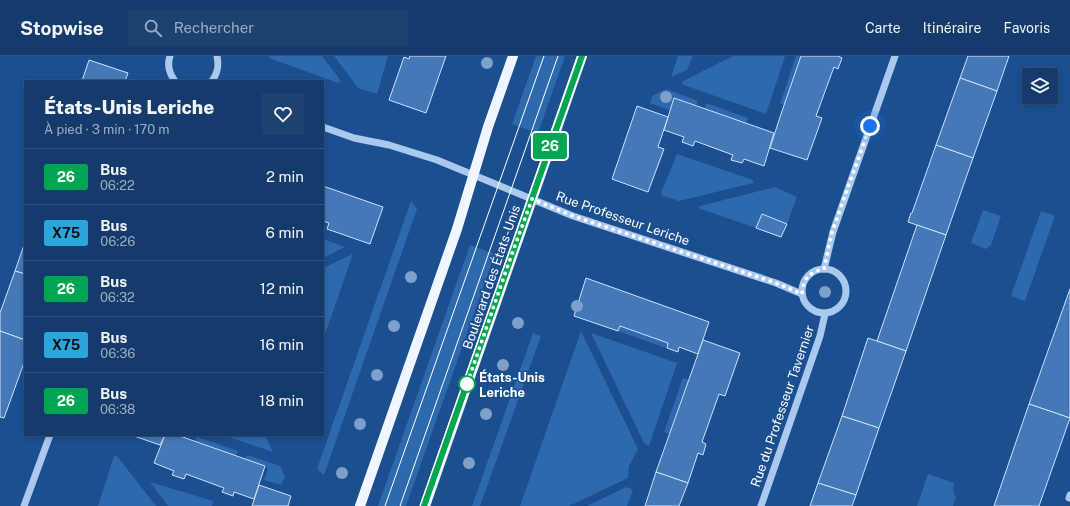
<!DOCTYPE html>
<html lang="fr">
<meta charset="utf-8">
<style>
:root{--surface:#143b6b;--page:#1d4271;--text:#f1f3f6;--muted:#9dadc1;--line:#33557e}
body{margin:0;font-family:"Public Sans",sans-serif;background:var(--page);color:var(--text);height:100vh;display:flex;flex-direction:column;font-size:15px;white-space:nowrap}
*{box-sizing:border-box;margin:0}
p{font-size:13px;color:var(--muted)}
.icon{flex:none;width:22px;height:22px;fill:none;stroke:currentColor;stroke-width:2;stroke-linecap:round;stroke-linejoin:round}
.map{position:relative;flex:1;overflow:hidden}
.sheet{position:absolute;left:24px;top:24px;width:300px;height:356px;display:flex;flex-direction:column;background:var(--surface);border-radius:0px;box-shadow:0 2px 6px #0003,0 0 0 1px var(--line)}
.sheet>*{flex:none}
.badge{padding:0 8px;border-radius:3px;font-size:14px;line-height:26px}
.controls{position:absolute;left:1022px;top:12px;display:grid;gap:8px}
.controls a{display:grid;place-items:center;width:36px;height:36px;border-radius:0px;background:var(--surface);box-shadow:0 2px 6px #0003,0 0 0 1px var(--line);font-size:20px}
.you{position:absolute;width:20px;height:20px;margin:-10px;border:3px solid #fff;border-radius:50%;background:#1a73e8;box-shadow:0 0 0 6px #1a73e833}
.map>.badge{position:absolute;translate:-50% -50%;box-shadow:0 0 0 2px #fff}
.round{display:grid;place-items:center;flex:none;width:42px;height:42px;border-radius:0px;background:var(--page)}
.overview{display:flex;align-items:center;justify-content:space-between;height:68px;padding:0 20px}
h1{font-size:19px;font-weight:800;line-height:30px}
ul{padding:0;list-style:none}
li{display:flex;align-items:center;gap:12px;height:56px;padding:0 20px;border-top:1px solid var(--line)}
li div{flex:1}
li b{display:block;font-size:15px}
li em{font-style:normal}
li .badge{min-width:44px;font-weight:700;text-align:center}
header{display:flex;align-items:center;gap:24px;box-sizing:border-box;height:56px;padding:0 20px;background:var(--surface);border-bottom:1px solid var(--line)}
header strong{font-size:19px}
nav{display:flex;gap:22px;margin-inline-start:auto;font-size:14px}
.search{width:280px;height:36px;background:var(--page);display:flex;align-items:center;gap:10px;box-sizing:border-box;padding:0 14px;border-radius:0px;color:var(--muted);font-size:15px}
.map>svg:first-child{display:block}
.green{fill:#2e69ad}
.building{fill:#4478b7;stroke:#cfe3fa}
.lines{fill:none;stroke-linecap:round;stroke-linejoin:round}
.minor{stroke:#a9c9ee;stroke-width:7}
.major{stroke:#f0f6ff;stroke-width:10}
.tram{stroke:#fff;stroke-width:1}
.tree{fill:#7ea0ca}
.line-casing{stroke:#fff;stroke-width:9}
.line{stroke:#00a651;stroke-width:6}
.walk{stroke:#fff;stroke-width:4;stroke-dasharray:0 7.2}
.stop-dot{fill:#fff;stroke:#00a651;stroke-width:2}
.labels{text-anchor:middle;stroke-width:3;stroke-linejoin:round;paint-order:stroke}
.street-label{font-size:13px;fill:#fff;stroke:#1b4f8f}
.stop-label{font-size:13px;font-weight:bold;fill:#fff;stroke:#1b4f8f;text-anchor:start}
</style>
<header>
<strong>Stopwise</strong>
<div class="search"><svg class="icon" aria-label="search" viewBox="0 0 24 24"><circle cx="10" cy="10" r="6"/><path d="M15 15l6 6"/></svg>Rechercher</div>
<nav><a>Carte</a><a>Itinéraire</a><a>Favoris</a></nav>
</header>
<div class="map">
<svg width="1070" height="450" viewBox="0 0 1070 450">
<rect width="100%" height="100%" fill="#1b4f8f"/>
<g class="green">
<path d="M 269,0 L 322,0 L 341,25 L 338,27 L 269,2 Z"/>
<path d="M 334,0 L 388,0 L 377,38 L 358,32 Z"/>
<path d="M 536,0 L 565,0 L 538,77 L 512,68 Z"/>
<path d="M 678,0 L 693,0 L 687,14 L 671,21 Z"/>
<path d="M 733,0 L 785,0 L 766,58 L 681,28 L 683,25 Z"/>
<path d="M 796,0 L 801,0 L 785,49 L 780,48 Z"/>
<path d="M 666,33 L 698,45 L 696,50 L 674,42 L 670,54 L 650,47 L 652,40 Z"/>
<path d="M 706,47 L 748,62 L 746,68 L 705,53 Z"/>
<path d="M 677,98 L 753,124 L 753,127 L 679,145 L 663,140 L 661,137 Z"/>
<path d="M 775,131 L 797,141 L 787,168 L 762,158 L 756,172 L 698,152 L 700,150 Z"/>
<path d="M 411,145 L 417,153 L 324,419 L 317,413 Z"/>
<path d="M 983,154 L 1001,160 L 991,189 L 986,193 L 971,187 Z"/>
<path d="M 1041,155 L 1055,160 L 1025,245 L 1011,240 Z"/>
<path d="M 323,183 L 345,191 L 323,202 Z"/>
<path d="M 470,189 L 495,198 L 406,450 L 378,450 Z"/>
<path d="M 353,198 L 323,284 L 323,212 Z"/>
<path d="M 620,270 L 668,287 L 666,292 L 618,275 Z"/>
<path d="M 581,275 L 638,393 L 629,410 L 628,422 L 569,450 L 520,450 Z"/>
<path d="M 533,277 L 541,280 L 480,450 L 472,450 Z"/>
<path d="M 591,277 L 677,307 L 649,390 L 644,387 Z"/>
<path d="M 683,322 L 689,324 L 670,378 L 664,376 Z"/>
<path d="M 223,379 L 265,379 L 273,396 Z"/>
<path d="M 197,381 L 238,395 L 236,400 L 196,385 Z"/>
<path d="M 247,399 L 280,410 L 285,421 L 281,429 L 264,424 L 268,413 L 265,410 L 245,403 Z"/>
<path d="M 114,400 L 117,400 L 156,450 L 98,450 Z"/>
<path d="M 928,418 L 954,427 L 953,435 L 956,442 L 953,450 L 917,450 Z"/>
<path d="M 150,426 L 213,445 L 212,450 L 168,450 Z"/>
<path d="M 626,431 L 633,434 L 627,450 L 587,450 Z"/>
</g>
<g class="building">
<path d="M 410,0 L 446,0 L 426,57 L 389,44 L 404,1 L 409,3 Z"/>
<path d="M 801,0 L 838,0 L 842,2 L 838,13 L 834,11 L 816,60 L 822,62 L 807,104 L 770,92 L 781,58 Z"/>
<path d="M 968,0 L 1009,0 L 997,35 L 960,22 Z"/>
<path d="M 89,4 L 128,17 L 125,25 L 82,25 Z"/>
<path d="M 960,22 L 997,35 L 973,102 L 936,89 Z"/>
<path d="M 674,42 L 774,77 L 764,110 L 744,103 L 742,107 L 731,104 L 733,99 L 695,85 L 693,90 L 682,86 L 684,81 L 664,74 Z"/>
<path d="M 637,50 L 668,61 L 658,91 L 664,93 L 648,136 L 612,123 Z"/>
<path d="M 936,89 L 973,102 L 946,179 L 908,166 L 911,157 L 912,157 Z"/>
<path d="M 323,130 L 383,151 L 370,188 L 327,173 L 329,167 L 323,165 Z"/>
<path d="M 762,158 L 787,168 L 781,181 L 756,172 Z"/>
<path d="M 917,169 L 946,179 L 906,295 L 877,285 Z"/>
<path d="M 25,186 L 25,218 L 15,215 Z"/>
<path d="M 15,215 L 25,218 L 25,284 L 0,275 L 0,257 Z"/>
<path d="M 586,222 L 709,266 L 698,298 L 679,291 L 678,296 L 667,292 L 668,287 L 620,270 L 618,275 L 574,260 Z"/>
<path d="M 1070,233 L 1070,362 L 1029,348 Z"/>
<path d="M 0,275 L 25,284 L 25,304 L 4,362 L 0,361 Z"/>
<path d="M 868,282 L 906,295 L 879,372 L 842,360 Z"/>
<path d="M 703,284 L 740,297 L 725,340 L 719,338 L 702,386 L 706,388 L 703,399 L 698,397 L 688,427 L 656,416 Z"/>
<path d="M 1029,348 L 1070,362 L 1039,450 L 994,450 Z"/>
<path d="M 842,360 L 879,372 L 856,439 L 818,427 Z"/>
<path d="M 131,379 L 165,379 L 160,389 Z"/>
<path d="M 165,379 L 177,379 L 265,410 L 254,443 L 234,436 L 233,440 L 222,436 L 224,432 L 186,418 L 184,423 L 172,419 L 174,415 L 154,407 Z"/>
<path d="M 656,416 L 688,427 L 679,450 L 645,450 Z"/>
<path d="M 818,427 L 856,439 L 852,450 L 810,450 Z"/>
<path d="M 259,429 L 291,440 L 288,450 L 252,450 Z"/>
</g>
<g class="lines">
<g class="minor">
<path d="M 170,0 C 167,9 169,17 175,25"/>
<path d="M 212,25 C 218,17 219,10 217,0"/>
<path d="M 323,71 L 354,82 L 389,89 L 437,104 L 573,160 L 776,227 L 802,238"/>
<circle cx="824" cy="235" r="22"/>
<path d="M 824,213 L 833,176 L 895,0"/>
<path d="M 1069,442 L 1070,439"/>
<path d="M 24,450 L 50,379"/>
<path d="M 761,450 L 820,280 L 825,258"/>
</g>
<g class="major">
<path d="M 360,450 L 457,173 L 488,71 L 513,0"/>
<path d="M 425,450 L 582,0"/>
</g>
<g class="tram">
<path d="M 385,450 L 544,0"/>
<path d="M 400,450 L 558,0"/>
</g>
</g>
<g class="tree">
<circle cx="487" cy="7" r="6"/>
<circle cx="666" cy="41" r="6"/>
<circle cx="411" cy="221" r="6"/>
<circle cx="825" cy="236" r="6"/>
<circle cx="577" cy="250" r="6"/>
<circle cx="518" cy="267" r="6"/>
<circle cx="394" cy="270" r="6"/>
<circle cx="503" cy="309" r="6"/>
<circle cx="377" cy="319" r="6"/>
<circle cx="486" cy="358" r="6"/>
<circle cx="360" cy="368" r="6"/>
<circle cx="469" cy="407" r="6"/>
<circle cx="342" cy="417" r="6"/>
</g>
<g class="lines">
<g class="line-casing">
<path id="line" d="M 424,450 L 582,0"/>
</g>
<use href="#line" class="line"/>
<path class="walk" d="M 467,328 L 465,334 L 508,209 L 532,143 L 573,160 L 776,227 L 802,238 C 803,223 809,216 824,213 L 832,176 L 870,70"/>
</g>
<circle class="stop-dot" cx="467" cy="328" r="8"/>
<g class="labels">
<g class="street-label">
<text transform="translate(623 162) rotate(19)" y="5">Rue Professeur Leriche</text>
<text transform="translate(491 221) rotate(-71)" y="5">Boulevard des États-Unis</text>
<text transform="translate(782 350) rotate(-71)" y="5">Rue du Professeur Tavernier</text>
</g>
<g class="stop-label">
<text x="479" y="326">États-Unis<tspan x="479" dy="15">Leriche</tspan></text>
</g>
</g>
</svg>
<div class="controls">
<a><svg class="icon" aria-label="layers" viewBox="0 0 24 24"><path d="M12 4l9 5-9 5-9-5zM3 14l9 5 9-5"/></svg></a>
</div>
<div class="you" style="left:870px;top:70px"></div>
<b class="badge" style="left:550px;top:90px;background:#00a651;color:#fff">26</b>
<section class="sheet">
<div class="overview"><div><h1>États-Unis Leriche</h1><p>À pied · 3 min · 170 m</p></div><a class="round"><svg class="icon" aria-label="heart" viewBox="0 0 24 24"><path d="M12 20l-8-8c-3-5 5-10 8-4 3-6 11-1 8 4z"/></svg></a></div>
<ul>
<li><span class="badge" style="background:#00a651;color:#fff">26</span><div><b>Bus</b><p>06:22</p></div><em>2 min</em></li>
<li><span class="badge" style="background:#2aa6dd;color:#111">X75</span><div><b>Bus</b><p>06:26</p></div><em>6 min</em></li>
<li><span class="badge" style="background:#00a651;color:#fff">26</span><div><b>Bus</b><p>06:32</p></div><em>12 min</em></li>
<li><span class="badge" style="background:#2aa6dd;color:#111">X75</span><div><b>Bus</b><p>06:36</p></div><em>16 min</em></li>
<li><span class="badge" style="background:#00a651;color:#fff">26</span><div><b>Bus</b><p>06:38</p></div><em>18 min</em></li>
</ul>
</section>
</div>
